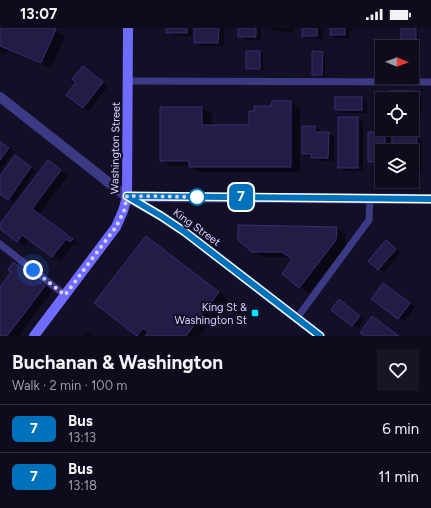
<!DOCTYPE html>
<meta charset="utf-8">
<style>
:root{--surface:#0e0b1c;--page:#171425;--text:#f1f3f6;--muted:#9b9ba3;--line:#2e2b3b}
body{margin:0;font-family:Figtree,sans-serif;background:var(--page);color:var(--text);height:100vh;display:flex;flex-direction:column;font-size:15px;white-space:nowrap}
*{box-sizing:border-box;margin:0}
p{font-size:13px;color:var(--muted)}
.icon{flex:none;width:22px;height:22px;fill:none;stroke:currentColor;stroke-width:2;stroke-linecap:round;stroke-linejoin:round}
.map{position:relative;height:308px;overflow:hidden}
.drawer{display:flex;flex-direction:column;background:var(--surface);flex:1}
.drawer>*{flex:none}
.badge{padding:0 8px;border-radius:6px;font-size:14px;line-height:26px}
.needle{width:26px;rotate:91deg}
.tools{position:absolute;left:375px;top:12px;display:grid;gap:8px}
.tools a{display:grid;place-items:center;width:44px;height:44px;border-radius:0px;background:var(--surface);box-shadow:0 1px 3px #0004,0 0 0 1px var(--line);font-size:20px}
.you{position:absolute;width:20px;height:20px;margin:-10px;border:3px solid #fff;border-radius:50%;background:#1a73e8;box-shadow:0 0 0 6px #1a73e833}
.map>.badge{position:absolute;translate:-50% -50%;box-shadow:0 0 0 2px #fff}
.round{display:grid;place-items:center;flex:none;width:42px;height:42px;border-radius:0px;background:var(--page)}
.head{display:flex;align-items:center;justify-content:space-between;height:68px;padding:0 12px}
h1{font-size:19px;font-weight:700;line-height:30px}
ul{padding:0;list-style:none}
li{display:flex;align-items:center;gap:12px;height:48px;padding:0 12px;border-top:1px solid var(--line)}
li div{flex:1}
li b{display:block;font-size:15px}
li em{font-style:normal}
li .badge{min-width:44px;font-weight:700;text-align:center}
.status{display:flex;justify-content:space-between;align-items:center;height:28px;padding:0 20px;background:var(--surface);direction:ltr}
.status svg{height:11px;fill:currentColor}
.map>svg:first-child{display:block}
.shadow{fill:#0007}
.building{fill:#241b47;stroke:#3b2d73}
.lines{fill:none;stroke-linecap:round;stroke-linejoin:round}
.lane{stroke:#3d3a85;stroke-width:7}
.street{stroke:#3d3a85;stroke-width:10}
.secondary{stroke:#6f6bff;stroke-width:10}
.line-casing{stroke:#fff;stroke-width:9}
.line{stroke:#0072bc;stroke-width:6}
.walk{stroke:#d9d4ff;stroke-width:4;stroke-dasharray:0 7.2}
.stop-dot{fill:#fff;stroke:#0072bc;stroke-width:2}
.poi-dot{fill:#00e5ff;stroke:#130f26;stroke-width:1.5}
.labels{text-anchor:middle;stroke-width:4;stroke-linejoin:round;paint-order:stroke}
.street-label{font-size:11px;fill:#d9d4ff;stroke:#130f26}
.poi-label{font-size:11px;fill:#d9d4ff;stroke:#130f26;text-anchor:end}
</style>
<div class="status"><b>13:07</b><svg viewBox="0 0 49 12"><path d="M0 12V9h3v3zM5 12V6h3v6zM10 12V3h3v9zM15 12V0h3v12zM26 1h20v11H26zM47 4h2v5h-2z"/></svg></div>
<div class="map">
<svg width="431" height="308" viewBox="0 0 431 308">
<rect width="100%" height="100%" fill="#130f26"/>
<g class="shadow">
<path d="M 0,0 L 50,0 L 65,8 L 51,40 L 8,22 L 6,27 L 0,24 Z"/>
<path d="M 167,0 L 192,0 L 192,8 L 173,8 L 167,5 Z"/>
<path d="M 195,0 L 224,0 L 224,18 L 201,18 L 195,14 Z"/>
<path d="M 239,0 L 261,0 L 261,12 L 245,12 L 239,9 Z"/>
<path d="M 269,0 L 293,0 L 293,4 L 274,3 Z"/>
<path d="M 303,0 L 326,0 L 323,1 L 322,11 L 309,10 L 303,7 Z"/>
<path d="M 331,0 L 353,0 L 353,2 L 350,2 L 350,10 L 336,10 L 331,7 Z"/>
<path d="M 388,0 L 416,0 L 418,1 L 418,13 L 404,13 L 402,11 L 402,0 Z"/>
<path d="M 377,15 L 404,15 L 410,19 L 382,19 L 382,41 L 377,38 Z"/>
<path d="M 247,24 L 260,24 L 263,25 L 263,42 L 250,42 L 247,41 Z"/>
<path d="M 322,25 L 325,26 L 325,48 L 315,48 L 313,47 Z"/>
<path d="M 88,43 L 108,58 L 89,83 L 83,79 Z"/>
<path d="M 413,64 L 422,71 L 422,85 L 419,85 L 419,87 L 412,87 L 412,71 L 389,71 Z"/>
<path d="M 362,70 L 367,73 L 367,85 L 342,85 L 336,82 Z"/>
<path d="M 291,74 L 300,80 L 300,144 L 199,144 L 189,138 L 171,138 L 161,132 L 161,80 L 202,80 L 212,86 L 212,98 L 250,98 L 256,84 Z"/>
<path d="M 357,90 L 363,94 L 363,143 L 345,143 L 339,140 Z"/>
<path d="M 314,99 L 320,102 L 320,105 L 328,105 L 334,109 L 334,133 L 318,133 L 303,126 Z"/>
<path d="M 389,101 L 402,101 L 402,106 L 392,106 L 389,105 Z"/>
<path d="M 385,105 L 390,108 L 390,123 L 382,123 L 382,137 L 375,137 L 369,133 Z"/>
<path d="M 417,109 L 422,113 L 422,143 L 412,143 L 412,123 L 393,123 Z"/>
<path d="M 0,112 L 14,124 L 0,142 Z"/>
<path d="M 21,132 L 36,143 L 14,174 L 0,165 L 0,150 Z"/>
<path d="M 56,138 L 68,148 L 39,186 L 80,216 L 78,218 L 74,216 L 60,233 L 30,211 L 25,218 L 0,200 L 0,197 Z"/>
<path d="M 336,200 L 346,206 L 346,218 L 309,265 L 300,259 L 283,246 L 294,231 L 291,229 L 263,229 L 252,223 Z"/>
<path d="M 146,210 L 156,215 L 228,271 L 199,308 L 139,308 L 96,275 Z"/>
<path d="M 386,213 L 401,225 L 384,244 L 378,241 Z"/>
<path d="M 14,236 L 52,263 L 19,308 L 0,308 L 0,260 L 12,244 Z"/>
<path d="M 389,259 L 415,279 L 404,293 L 399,290 Z"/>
<path d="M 345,276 L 365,291 L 358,300 L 352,297 Z"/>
<path d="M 86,304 L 93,308 L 84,308 Z"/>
</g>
<g class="building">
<path d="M 0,0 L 53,0 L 56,1 L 41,35 L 0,18 Z"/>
<rect x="166" y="0" width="21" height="5"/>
<path d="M 194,0 L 219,0 L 218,15 L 194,15 Z"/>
<rect x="238" y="0" width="18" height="9"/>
<rect x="302" y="0" width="15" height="8"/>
<rect x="330" y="0" width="15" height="7"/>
<rect x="401" y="0" width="15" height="12"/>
<path d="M 376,14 L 405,14 L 405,19 L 382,19 L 382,39 L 376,39 Z"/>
<rect x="246" y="23" width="14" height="18"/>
<path d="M 312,23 L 323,24 L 322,47 L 312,47 Z"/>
<path d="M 83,38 L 103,54 L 83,80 L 66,67 L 76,54 L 72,51 Z"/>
<path d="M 388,63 L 414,63 L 414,67 L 417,67 L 417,82 L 413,82 L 413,85 L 412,85 L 412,71 L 388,71 Z"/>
<rect x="335" y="69" width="27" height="13"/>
<path d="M 272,73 L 291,73 L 291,139 L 189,139 L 189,133 L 160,133 L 160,79 L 202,79 L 202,97 L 249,97 L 249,83 L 255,83 L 254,78 L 271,78 Z"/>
<rect x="338" y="89" width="20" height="51"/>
<path d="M 302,98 L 315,98 L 315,104 L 329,104 L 328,130 L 311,130 L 311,126 L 302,126 Z"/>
<rect x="388" y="101" width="11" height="4"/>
<path d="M 368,104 L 385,104 L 385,123 L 382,123 L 382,134 L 368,134 Z"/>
<path d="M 392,108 L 417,108 L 416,141 L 412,141 L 412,123 L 392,123 Z"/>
<path d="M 0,113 L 9,120 L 0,132 Z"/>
<path d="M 15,127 L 31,139 L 8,172 L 0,166 L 0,148 Z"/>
<path d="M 48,132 L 61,142 L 32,181 L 73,211 L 70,214 L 66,211 L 52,229 L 22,207 L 17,214 L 0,201 L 0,196 Z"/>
<path d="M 238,197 L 337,199 L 336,212 L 299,260 L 282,246 L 292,231 L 282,224 L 252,224 L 238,212 Z"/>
<path d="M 146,208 L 219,264 L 186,308 L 145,308 L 148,304 L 143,300 L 137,308 L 94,275 Z"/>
<path d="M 386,212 L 396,221 L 378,242 L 368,233 Z"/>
<path d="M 13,234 L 45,258 L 7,308 L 0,308 L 0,259 L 11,244 L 8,242 Z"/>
<path d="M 383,255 L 410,275 L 398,291 L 371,271 Z"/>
<path d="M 339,271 L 360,288 L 352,298 L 331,282 Z"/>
<path d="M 372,288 L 399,308 L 365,308 L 360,305 Z"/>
</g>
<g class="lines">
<g class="lane">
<path d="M 128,53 L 431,54"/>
<path d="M 0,216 L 65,267"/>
<path d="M 297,290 L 369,192 L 370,170"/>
</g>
<g class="street">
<path d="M 0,69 L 127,169 L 161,188 L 185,204 L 320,308"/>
<path d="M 129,169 L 431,171"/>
</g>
<path class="secondary" d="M 34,308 L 116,199 L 123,183 L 127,169 L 128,0"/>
</g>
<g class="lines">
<g class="line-casing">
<path id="line" d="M 320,308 L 185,204 L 161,188 L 127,168 L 431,171"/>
</g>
<use href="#line" class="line"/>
<path class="walk" d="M 33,242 L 65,267 L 116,199 L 124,183 L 127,168 L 203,169 L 197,169"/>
</g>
<circle class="stop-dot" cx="197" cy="169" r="8"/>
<rect class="poi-dot" x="251" y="281" width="8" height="8" rx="2"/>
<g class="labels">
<g class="street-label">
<text transform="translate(115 120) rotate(-89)" y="4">Washington Street</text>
<text transform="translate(197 199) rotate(36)" y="4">King Street</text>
</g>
<g class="poi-label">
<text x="247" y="283">King St &amp;<tspan x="247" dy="13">Washington St</tspan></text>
</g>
</g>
</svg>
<div class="tools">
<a><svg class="needle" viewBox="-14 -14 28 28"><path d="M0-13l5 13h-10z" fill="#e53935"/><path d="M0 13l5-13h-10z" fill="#9b9ba3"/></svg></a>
<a><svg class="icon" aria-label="locate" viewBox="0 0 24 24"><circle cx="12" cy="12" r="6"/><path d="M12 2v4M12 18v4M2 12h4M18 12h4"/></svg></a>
<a><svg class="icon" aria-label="layers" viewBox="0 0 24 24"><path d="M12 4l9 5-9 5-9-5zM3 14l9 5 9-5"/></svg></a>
</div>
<div class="you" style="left:33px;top:242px"></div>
<b class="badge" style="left:241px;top:169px;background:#0072bc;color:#fff">7</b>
</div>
<section class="drawer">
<div class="head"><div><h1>Buchanan &amp; Washington</h1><p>Walk · 2 min · 100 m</p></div><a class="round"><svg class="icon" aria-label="heart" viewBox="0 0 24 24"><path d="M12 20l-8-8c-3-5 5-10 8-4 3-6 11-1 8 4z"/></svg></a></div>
<ul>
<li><span class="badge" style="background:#0072bc;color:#fff">7</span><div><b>Bus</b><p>13:13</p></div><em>6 min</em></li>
<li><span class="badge" style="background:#0072bc;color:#fff">7</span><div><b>Bus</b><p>13:18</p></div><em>11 min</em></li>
</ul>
</section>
